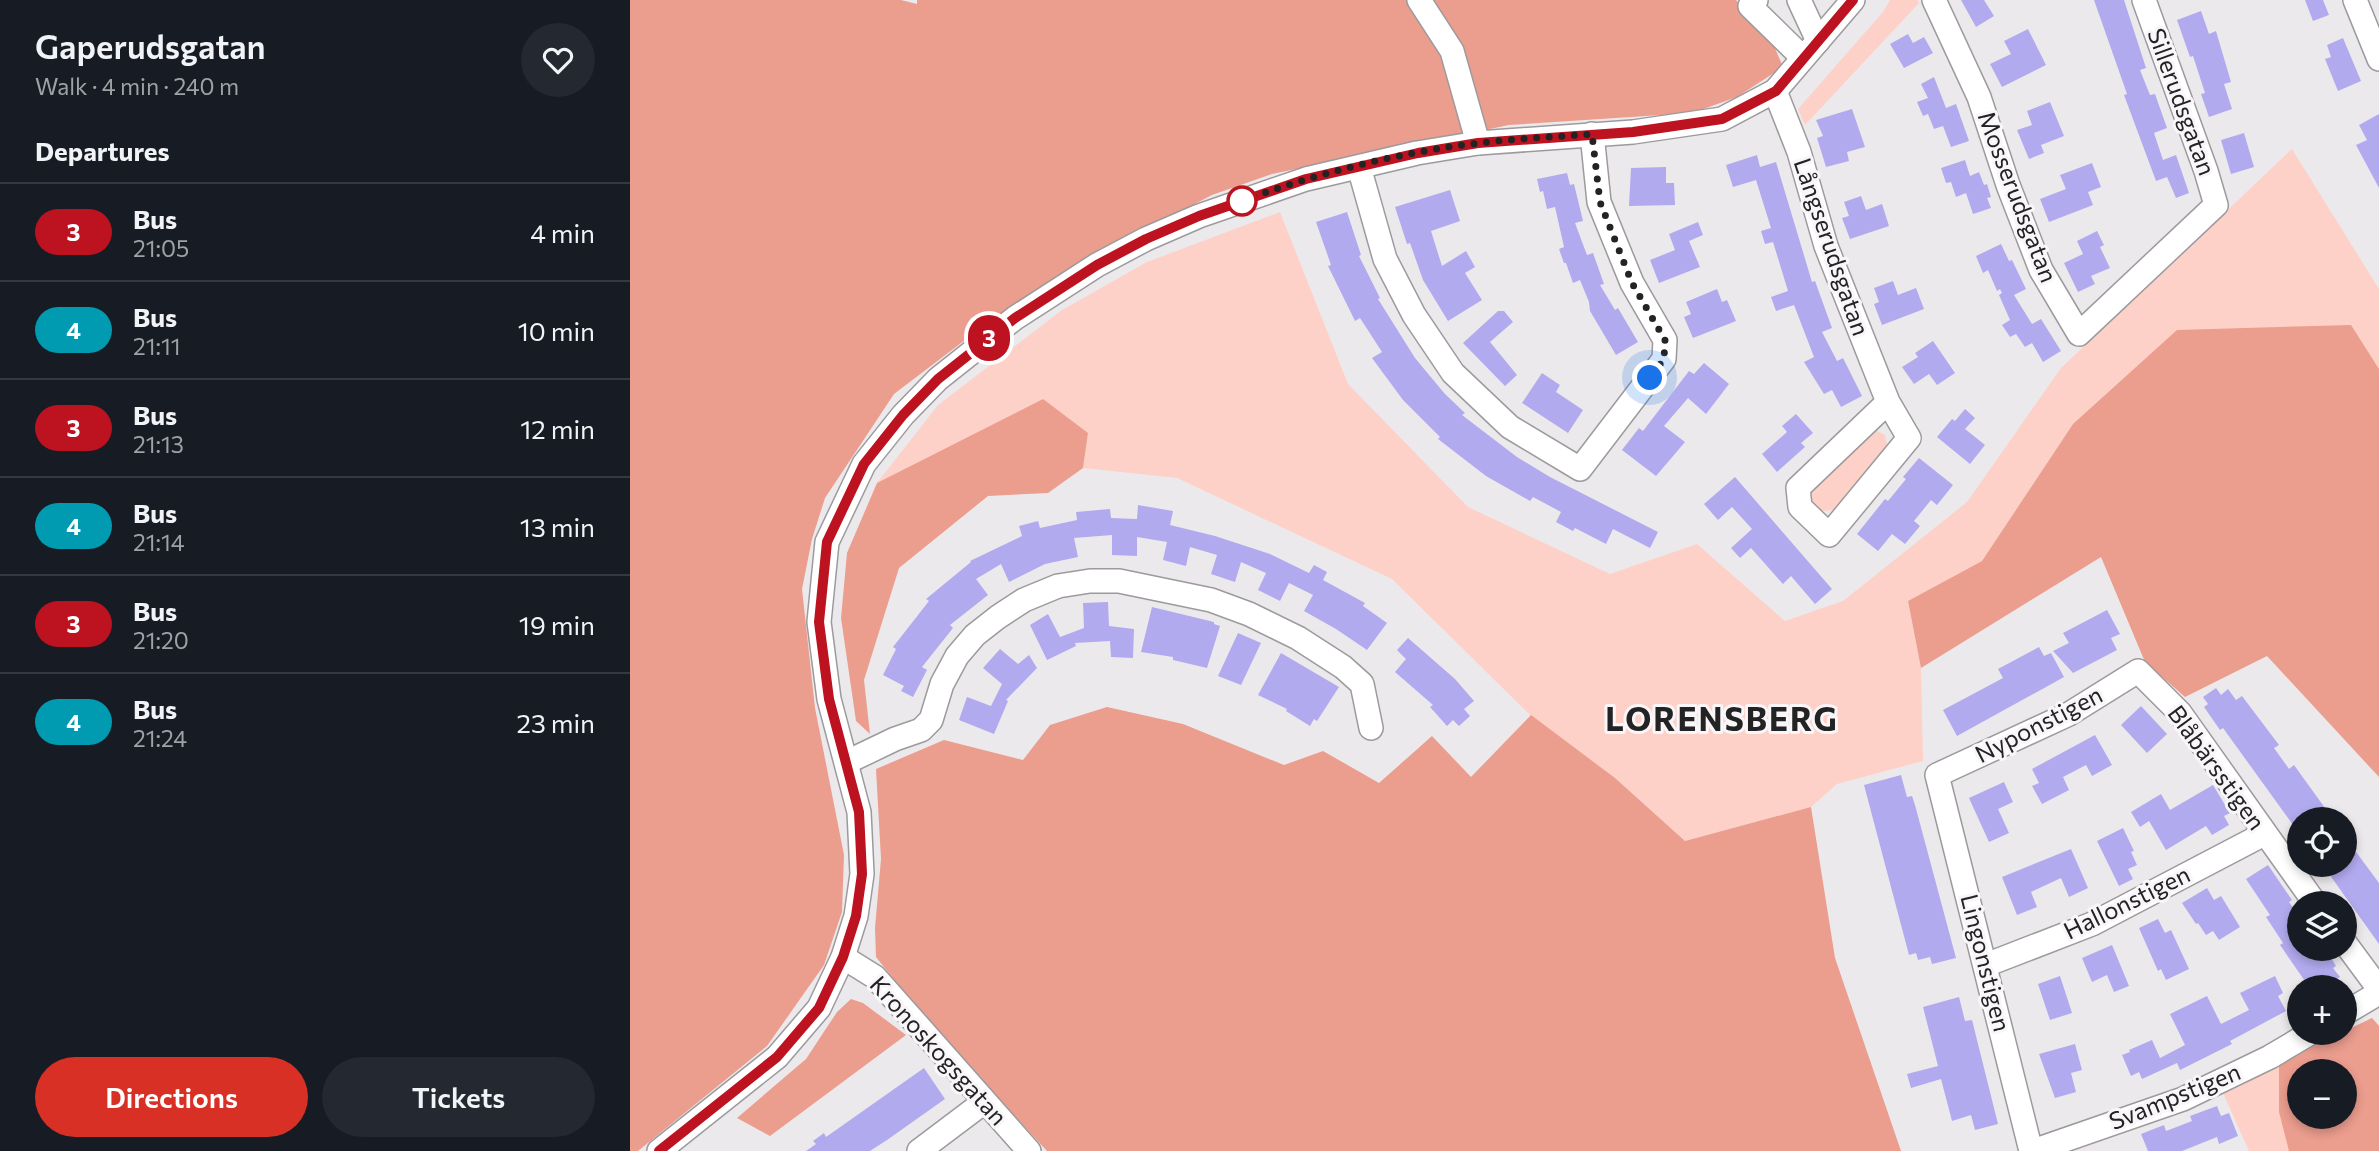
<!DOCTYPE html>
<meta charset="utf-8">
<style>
:root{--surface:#171b24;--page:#242831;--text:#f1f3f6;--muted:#9ea1a6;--line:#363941;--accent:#d93025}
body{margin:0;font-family:Commissioner,sans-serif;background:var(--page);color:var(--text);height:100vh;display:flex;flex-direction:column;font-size:26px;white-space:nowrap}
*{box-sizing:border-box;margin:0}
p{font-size:23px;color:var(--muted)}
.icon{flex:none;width:38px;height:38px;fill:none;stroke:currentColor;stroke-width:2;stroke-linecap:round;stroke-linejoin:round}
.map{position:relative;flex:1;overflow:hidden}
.side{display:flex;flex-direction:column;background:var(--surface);width:630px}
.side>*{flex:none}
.badge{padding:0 14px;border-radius:23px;font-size:24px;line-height:46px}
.controls{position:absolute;left:1657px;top:807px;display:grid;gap:14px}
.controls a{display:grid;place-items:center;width:70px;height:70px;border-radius:50%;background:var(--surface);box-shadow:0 4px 10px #0003;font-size:35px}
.you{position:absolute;width:35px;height:35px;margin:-18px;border:5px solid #fff;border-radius:50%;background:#1a73e8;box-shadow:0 0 0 10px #1a73e833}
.map>.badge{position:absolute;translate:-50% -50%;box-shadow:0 0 0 4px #fff}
h2{padding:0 35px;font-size:26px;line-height:63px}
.round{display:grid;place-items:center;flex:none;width:74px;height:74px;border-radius:37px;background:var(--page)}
.head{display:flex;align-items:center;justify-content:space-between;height:119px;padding:0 35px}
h1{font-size:33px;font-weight:600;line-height:52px}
.cta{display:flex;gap:14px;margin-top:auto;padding:14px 35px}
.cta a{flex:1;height:80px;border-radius:42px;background:var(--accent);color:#fff;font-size:28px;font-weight:600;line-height:80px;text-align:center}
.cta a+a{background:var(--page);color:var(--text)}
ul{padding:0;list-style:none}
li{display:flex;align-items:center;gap:21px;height:98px;padding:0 35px;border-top:2px solid var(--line)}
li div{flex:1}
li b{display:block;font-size:26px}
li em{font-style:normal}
li .badge{min-width:77px;font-weight:700;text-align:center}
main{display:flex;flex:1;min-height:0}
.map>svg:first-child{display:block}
.green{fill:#fed1c8;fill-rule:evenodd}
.forest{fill:#eb9d8e;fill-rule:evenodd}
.building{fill:#b2aaee}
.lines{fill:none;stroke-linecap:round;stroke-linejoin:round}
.minor-casing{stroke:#9c9a9d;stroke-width:26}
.minor{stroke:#fff;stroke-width:23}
.line-casing{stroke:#fff;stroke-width:16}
.line{stroke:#bd1220;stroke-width:10}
.walk{stroke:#242324;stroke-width:7;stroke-dasharray:0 12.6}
.stop-dot{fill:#fff;stroke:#bd1220;stroke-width:3.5}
.labels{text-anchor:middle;stroke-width:6;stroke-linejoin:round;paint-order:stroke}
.street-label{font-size:24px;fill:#242324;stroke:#f9f6f9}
.district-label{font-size:32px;font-weight:bold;letter-spacing:2px;fill:#242324;stroke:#f9f6f9}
</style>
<main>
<section class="side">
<div class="head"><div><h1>Gaperudsgatan</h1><p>Walk · 4 min · 240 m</p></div><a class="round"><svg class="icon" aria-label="heart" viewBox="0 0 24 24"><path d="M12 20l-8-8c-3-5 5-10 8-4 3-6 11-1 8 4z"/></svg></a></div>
<h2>Departures</h2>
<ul>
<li><span class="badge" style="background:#bd1220;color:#fff">3</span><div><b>Bus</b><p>21:05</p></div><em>4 min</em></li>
<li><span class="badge" style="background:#009ab1;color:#fff">4</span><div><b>Bus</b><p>21:11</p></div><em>10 min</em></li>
<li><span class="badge" style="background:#bd1220;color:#fff">3</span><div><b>Bus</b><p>21:13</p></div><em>12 min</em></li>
<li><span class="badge" style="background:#009ab1;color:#fff">4</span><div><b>Bus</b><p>21:14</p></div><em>13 min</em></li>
<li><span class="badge" style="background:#bd1220;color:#fff">3</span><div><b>Bus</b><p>21:20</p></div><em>19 min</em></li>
<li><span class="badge" style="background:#009ab1;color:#fff">4</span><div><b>Bus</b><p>21:24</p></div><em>23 min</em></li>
</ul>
<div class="cta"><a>Directions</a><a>Tickets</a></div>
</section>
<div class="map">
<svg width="1749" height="1151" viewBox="0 0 1749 1151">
<rect width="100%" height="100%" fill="#ece9ec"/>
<g class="green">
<path d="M 1260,0 L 1287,0 L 1289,3 L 1175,125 L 1168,109 L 1253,12 Z"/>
<path d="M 1662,149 L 1749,289 L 1749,369 L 1720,325 L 1443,424 L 1352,561 L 1278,601 L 1291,668 L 1293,761 L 1207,784 L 1181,807 L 1055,841 L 985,778 L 900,715 L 762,579 L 547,478 L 453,468 L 458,433 L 247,483 L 308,405 L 432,310 L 517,262 L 650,212 L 718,384 L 838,507 L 980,574 L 1067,544 L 1155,621 L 1213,601 L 1337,502 L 1431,368 Z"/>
<path d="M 1244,429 L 1255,435 L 1257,445 L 1206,510 L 1191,511 L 1180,502 L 1181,486 Z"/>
<path d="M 1742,1018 L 1749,1026 L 1749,1151 L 1619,1151 L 1593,1093 L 1649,1063 ZM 1670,1071 L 1715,1071 L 1715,1116 L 1670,1116 Z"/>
</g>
<g class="forest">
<path d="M 0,0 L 271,0 L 287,4 L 287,0 L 1106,0 L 1141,39 L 1153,67 L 1107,97 L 1062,113 L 879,125 L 642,174 L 582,195 L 447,265 L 339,337 L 264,394 L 195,498 L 182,539 L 172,589 L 185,708 L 214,855 L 212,912 L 194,965 L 137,1046 L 8,1151 L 0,1151 Z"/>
<path d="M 1721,325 L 1749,369 L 1749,777 L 1637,656 L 1555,697 L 1515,662 L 1471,557 L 1291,668 L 1278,601 L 1352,561 L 1443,424 L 1547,330 Z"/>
<path d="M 413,399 L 458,433 L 453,468 L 418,493 L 358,496 L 269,568 L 234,680 L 240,734 L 226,721 L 211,618 L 217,553 L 247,483 Z"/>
<path d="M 477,707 L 553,724 L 654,765 L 693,751 L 749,783 L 802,736 L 841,777 L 901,715 L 985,778 L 1055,841 L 1181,807 L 1205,958 L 1271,1151 L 417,1151 L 296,1020 L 246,957 L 245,928 L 251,859 L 246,769 L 314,740 L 393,760 L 420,725 Z"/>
<path d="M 221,999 L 233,1003 L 276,1035 L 140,1136 L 107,1118 L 176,1059 L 207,1012 Z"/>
<path d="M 1742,1018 L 1749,1026 L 1749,1151 L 1659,1151 L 1649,1112 L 1649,1063 ZM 1670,1071 L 1715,1071 L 1715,1116 L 1670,1116 Z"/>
</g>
<g class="building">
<path d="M 1331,0 L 1354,0 L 1364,16 L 1346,27 Z"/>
<path d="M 1464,0 L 1494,0 L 1516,68 L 1510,70 L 1520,95 L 1525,94 L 1537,128 L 1524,133 L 1533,160 L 1546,155 L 1559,193 L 1546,198 L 1537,177 L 1526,181 L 1494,95 L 1497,94 Z"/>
<path d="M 1675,0 L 1693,0 L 1699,15 L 1683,21 Z"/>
<path d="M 1571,11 L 1579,34 L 1586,31 L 1601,82 L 1594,84 L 1602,109 L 1579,117 L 1571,94 L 1575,93 L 1563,56 L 1560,57 L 1547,20 Z"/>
<path d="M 1398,29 L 1416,65 L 1372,87 L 1360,64 L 1381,54 L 1374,41 Z"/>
<path d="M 1278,34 L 1283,43 L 1294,37 L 1303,53 L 1274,68 L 1260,44 Z"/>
<path d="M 1713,38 L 1731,81 L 1708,91 L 1695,59 L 1701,57 L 1697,45 Z"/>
<path d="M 1304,77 L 1316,108 L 1326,104 L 1339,141 L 1321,147 L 1313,126 L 1304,129 L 1298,114 L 1293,116 L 1287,102 L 1298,98 L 1291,84 Z"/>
<path d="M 1420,102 L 1434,136 L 1411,145 L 1414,153 L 1399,159 L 1387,130 L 1402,125 L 1397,111 Z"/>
<path d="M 1222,109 L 1235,147 L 1217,152 L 1219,161 L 1196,167 L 1187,138 L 1193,136 L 1186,120 Z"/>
<path d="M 1749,114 L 1749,188 L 1726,145 L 1737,140 L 1729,125 Z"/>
<path d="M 1614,133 L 1624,167 L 1601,174 L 1591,140 Z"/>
<path d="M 1127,155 L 1130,167 L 1146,162 L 1182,282 L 1185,281 L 1202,328 L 1192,332 L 1207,361 L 1213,358 L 1232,396 L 1211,407 L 1202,390 L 1194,394 L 1174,362 L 1184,357 L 1164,305 L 1146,311 L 1141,297 L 1158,291 L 1143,242 L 1135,244 L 1131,231 L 1141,228 L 1126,180 L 1103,187 L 1096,165 Z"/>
<path d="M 1335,160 L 1340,176 L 1349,172 L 1354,185 L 1357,184 L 1361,197 L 1357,198 L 1361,208 L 1343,214 L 1336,193 L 1326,197 L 1321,182 L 1316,183 L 1311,168 Z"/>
<path d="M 1462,163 L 1471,187 L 1458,192 L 1463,205 L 1419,222 L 1410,199 L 1436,189 L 1430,175 Z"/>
<path d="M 1036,167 L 1036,183 L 1044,183 L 1045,205 L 999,206 L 1001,168 Z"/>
<path d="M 937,173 L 940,185 L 944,184 L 953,221 L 945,223 L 957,255 L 963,253 L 974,284 L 970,285 L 985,310 L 988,308 L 1008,342 L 986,355 L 960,311 L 959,302 L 950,280 L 943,283 L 936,263 L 934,263 L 929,249 L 934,247 L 925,207 L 917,209 L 913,191 L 910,192 L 907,179 Z"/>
<path d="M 820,190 L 830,221 L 801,231 L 812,266 L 836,251 L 845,267 L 835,273 L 852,300 L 818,321 L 793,280 L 780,243 L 777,244 L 765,207 Z"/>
<path d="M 1231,196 L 1236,210 L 1252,204 L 1259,226 L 1220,239 L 1212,218 L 1219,216 L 1214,202 Z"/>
<path d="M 717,212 L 731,255 L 729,256 L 750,298 L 748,299 L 785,358 L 815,394 L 835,413 L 832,415 L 887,457 L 920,477 L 1028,532 L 1020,548 L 983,529 L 976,544 L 945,528 L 943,531 L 926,522 L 931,512 L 903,497 L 900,501 L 856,476 L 808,439 L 810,437 L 773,400 L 742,358 L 752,352 L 730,318 L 725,321 L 698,266 L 701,265 L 686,222 Z"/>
<path d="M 1068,222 L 1073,235 L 1059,241 L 1070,267 L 1029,283 L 1020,260 L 1045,250 L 1039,234 Z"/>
<path d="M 1467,231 L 1474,245 L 1470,247 L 1480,268 L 1461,276 L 1465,284 L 1448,292 L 1434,263 L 1453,254 L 1447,241 Z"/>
<path d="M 1371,244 L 1379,261 L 1382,260 L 1396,289 L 1384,295 L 1402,324 L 1411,319 L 1431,351 L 1413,362 L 1402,343 L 1395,347 L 1386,334 L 1380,337 L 1372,325 L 1380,320 L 1369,295 L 1372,293 L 1370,289 L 1367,291 L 1358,270 L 1353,273 L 1346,256 Z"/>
<path d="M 1263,281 L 1268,295 L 1286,288 L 1294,309 L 1252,325 L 1244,304 L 1249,302 L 1244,288 Z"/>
<path d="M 1087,289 L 1092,302 L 1097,300 L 1106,321 L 1063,338 L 1054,317 L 1061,314 L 1056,302 Z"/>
<path d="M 868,311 L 874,311 L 883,322 L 860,342 L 887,375 L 875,386 L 833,343 Z"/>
<path d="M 1303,341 L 1325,373 L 1307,385 L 1299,374 L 1284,384 L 1272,367 L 1288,357 L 1285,353 Z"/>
<path d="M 1074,363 L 1099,384 L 1076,414 L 1058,398 L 1034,426 L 1055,442 L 1026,476 L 992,450 L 1009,428 L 1013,431 L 1059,371 L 1064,374 Z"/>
<path d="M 912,373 L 930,385 L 926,392 L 953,410 L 938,433 L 892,403 Z"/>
<path d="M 1335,409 L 1345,418 L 1335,429 L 1355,445 L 1340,464 L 1307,437 L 1322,419 L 1325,421 Z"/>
<path d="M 1166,414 L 1183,433 L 1171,443 L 1175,447 L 1147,472 L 1132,454 L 1157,432 L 1152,426 Z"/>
<path d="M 1289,458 L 1323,485 L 1307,505 L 1301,500 L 1284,521 L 1290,526 L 1275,544 L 1262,534 L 1248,551 L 1227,534 L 1255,499 L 1258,501 L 1276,479 L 1273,477 Z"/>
<path d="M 1105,477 L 1202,589 L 1185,604 L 1161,576 L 1153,584 L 1121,548 L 1110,558 L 1101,548 L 1122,529 L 1102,507 L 1088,520 L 1074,504 Z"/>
<path d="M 508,505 L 543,511 L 540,525 L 585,536 L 640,554 L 679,573 L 684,565 L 697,572 L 693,580 L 735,603 L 733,606 L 757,623 L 737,650 L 706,629 L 674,611 L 683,595 L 659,583 L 650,601 L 628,590 L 636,573 L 611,562 L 605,582 L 581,574 L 587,555 L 560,547 L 556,566 L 533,560 L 537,542 L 507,537 L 507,556 L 482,555 L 482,535 L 444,538 L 448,557 L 415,564 L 379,582 L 371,564 L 346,579 L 358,595 L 320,625 L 323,628 L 292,667 L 297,670 L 283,697 L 271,691 L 274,686 L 253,675 L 266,649 L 263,647 L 299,601 L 296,599 L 341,562 L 340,561 L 392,536 L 389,526 L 408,521 L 410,528 L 447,520 L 446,512 L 480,509 L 481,518 L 507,519 Z"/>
<path d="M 478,602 L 479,626 L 504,629 L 503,658 L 481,657 L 480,641 L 445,643 L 446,646 L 417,660 L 400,625 L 418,614 L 430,637 L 454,628 L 453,603 Z"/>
<path d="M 522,607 L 584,622 L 584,624 L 590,626 L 577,668 L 543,660 L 543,657 L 511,652 Z"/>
<path d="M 1477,610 L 1490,634 L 1481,638 L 1487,650 L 1443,673 L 1423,651 L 1439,643 L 1433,633 Z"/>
<path d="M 608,633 L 631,643 L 611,685 L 588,676 Z"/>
<path d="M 778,638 L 825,679 L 844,701 L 834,709 L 840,716 L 829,726 L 823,720 L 817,726 L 800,707 L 803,705 L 765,672 L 776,659 L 767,650 Z"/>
<path d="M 1409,647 L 1414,656 L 1421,653 L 1434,677 L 1327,736 L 1313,710 L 1373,678 L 1368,669 Z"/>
<path d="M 370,649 L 388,664 L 399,655 L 407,668 L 376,700 L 378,701 L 364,734 L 329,720 L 337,697 L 361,706 L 372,684 L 353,668 Z"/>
<path d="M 651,653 L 709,687 L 687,721 L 684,719 L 680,726 L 656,711 L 657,709 L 628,695 Z"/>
<path d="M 1586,688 L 1591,695 L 1598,689 L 1606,700 L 1612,696 L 1649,745 L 1644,748 L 1659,769 L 1664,765 L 1695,808 L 1689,811 L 1695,819 L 1670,819 L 1670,826 L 1666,829 L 1593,728 L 1590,730 L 1574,707 L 1578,704 L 1573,697 Z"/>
<path d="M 1511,706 L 1537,734 L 1517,753 L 1491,725 Z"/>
<path d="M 1465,735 L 1482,765 L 1462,776 L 1456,765 L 1433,777 L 1439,790 L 1412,804 L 1402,786 L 1409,783 L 1402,769 Z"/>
<path d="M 1271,775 L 1277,797 L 1282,796 L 1285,805 L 1326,958 L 1302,964 L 1300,957 L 1288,960 L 1286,953 L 1279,955 L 1234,785 Z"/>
<path d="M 1374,782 L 1383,802 L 1368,809 L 1379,833 L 1359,842 L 1339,798 Z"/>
<path d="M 1583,785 L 1600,813 L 1594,816 L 1599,825 L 1582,835 L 1576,826 L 1536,850 L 1519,821 L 1510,827 L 1501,812 L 1531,794 L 1540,810 Z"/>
<path d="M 1493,828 L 1504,851 L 1501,852 L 1507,865 L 1498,869 L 1503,879 L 1489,886 L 1467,841 Z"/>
<path d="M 1715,837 L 1749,883 L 1749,944 L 1692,864 L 1715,864 Z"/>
<path d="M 1441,849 L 1458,888 L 1439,897 L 1431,878 L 1401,892 L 1407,907 L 1387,915 L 1372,877 Z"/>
<path d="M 1638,865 L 1662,900 L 1659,902 L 1668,915 L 1657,922 L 1670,939 L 1670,948 L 1695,948 L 1706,966 L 1703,968 L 1710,977 L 1695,987 L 1679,987 L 1650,945 L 1653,943 L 1636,917 L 1640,915 L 1616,879 Z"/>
<path d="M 1577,888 L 1584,900 L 1591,896 L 1610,927 L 1589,940 L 1583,931 L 1576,935 L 1568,923 L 1566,924 L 1552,903 Z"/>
<path d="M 1528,919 L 1535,933 L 1541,930 L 1559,969 L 1536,980 L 1531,969 L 1528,971 L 1509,928 Z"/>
<path d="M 1482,945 L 1499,986 L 1484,992 L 1477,975 L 1462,982 L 1452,958 Z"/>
<path d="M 1430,976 L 1442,1013 L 1420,1020 L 1408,984 Z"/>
<path d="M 1645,976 L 1653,993 L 1648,996 L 1656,1011 L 1600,1041 L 1602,1044 L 1550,1070 L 1547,1063 L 1512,1079 L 1509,1072 L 1501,1076 L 1492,1055 L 1500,1052 L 1499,1050 L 1522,1040 L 1530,1058 L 1555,1045 L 1540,1014 L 1577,996 L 1591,1024 L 1619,1010 L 1610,993 Z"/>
<path d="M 1329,997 L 1335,1021 L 1342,1020 L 1368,1124 L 1345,1130 L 1341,1115 L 1322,1121 L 1311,1079 L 1281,1088 L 1277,1074 L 1308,1066 L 1293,1007 Z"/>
<path d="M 1445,1044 L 1452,1070 L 1441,1073 L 1446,1092 L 1425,1098 L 1409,1054 Z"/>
<path d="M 294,1068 L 315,1099 L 257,1140 L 240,1151 L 176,1151 L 186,1144 L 183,1141 L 194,1133 L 196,1137 Z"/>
<path d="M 1587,1106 L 1591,1116 L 1599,1113 L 1608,1136 L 1589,1144 L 1587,1137 L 1552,1151 L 1518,1151 L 1511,1134 L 1534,1125 L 1536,1131 L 1562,1121 L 1560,1116 Z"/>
</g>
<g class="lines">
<g class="minor-casing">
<g id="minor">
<path d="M 789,0 L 822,51 L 848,143"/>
<path d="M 1126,0 L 1120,6 L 1173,58"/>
<path d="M 1169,0 L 1188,41"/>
<path d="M 1304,0 L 1349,97 L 1378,185 L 1411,270 L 1449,334 L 1586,205 L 1576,171 L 1514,0"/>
<path d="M 1725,0 L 1749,59"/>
<path d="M 1145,91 L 1169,152 L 1196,246 L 1258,402 L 1279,438 L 1199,535 L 1170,507 L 1168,488 L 1258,402"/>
<path d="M 729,167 L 755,259 L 784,315 L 823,373 L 880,427 L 950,469 L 1034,359 L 1035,340 L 1002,283 L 969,202 L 962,134"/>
<path d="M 217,762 L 265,739 L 291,730 L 301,720 L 312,684 L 327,656 L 345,635 L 368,617 L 394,600 L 428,586 L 460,581 L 489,581 L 581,600 L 619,614 L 668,638 L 713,667 L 732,684 L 741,728"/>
<path d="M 1715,943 L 1749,989"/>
<path d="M 213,957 L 245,977 L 399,1151"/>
<path d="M 1356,965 L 1462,924 L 1634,834"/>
<path d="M 1715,1013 L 1749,993"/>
<path d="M 29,1151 L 147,1057 L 189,1008 L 213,957 L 226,916 L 232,874 L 229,812 L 199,699 L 189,622 L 197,542 L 234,464 L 273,415 L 308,379 L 385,318 L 467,265 L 516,239 L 569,216 L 676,179 L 787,153 L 848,143 L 1003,132 L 1092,119 L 1145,91 L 1223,0"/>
<path d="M 289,1151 L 354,1102"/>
<path d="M 1401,1151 L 1307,775 L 1439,714 L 1508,671 L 1550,713 L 1685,903"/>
<path d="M 1403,1151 L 1553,1099 L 1640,1057 L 1682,1032"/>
</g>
</g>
<use href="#minor" class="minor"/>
</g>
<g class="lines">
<g class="line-casing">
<path id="line" d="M 29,1151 L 147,1057 L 189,1008 L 213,957 L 226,916 L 232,874 L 229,812 L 199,699 L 189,622 L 197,542 L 234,464 L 273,415 L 308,379 L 385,318 L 467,265 L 516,239 L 569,216 L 676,179 L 788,153 L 848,143 L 1003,132 L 1092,119 L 1146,91 L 1223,0"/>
</g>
<use href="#line" class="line"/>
<path class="walk" d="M 612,201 C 684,174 774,151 851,143 C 888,138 925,137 962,134 L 970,202 L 1002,283 L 1035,340 L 1034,359 L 1020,378"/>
</g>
<circle class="stop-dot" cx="612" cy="201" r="14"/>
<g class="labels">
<g class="street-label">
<text transform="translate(1551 102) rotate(70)" y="8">Sillerudsgatan</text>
<text transform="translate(1387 197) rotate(69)" y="8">Mosserudsgatan</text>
<text transform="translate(1201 247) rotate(71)" y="8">Långserudsgatan</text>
<text transform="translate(1409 725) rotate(-27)" y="8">Nyponstigen</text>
<text transform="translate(1586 768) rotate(54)" y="8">Blåbärsstigen</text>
<text transform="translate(1497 903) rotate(-26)" y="8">Hallonstigen</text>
<text transform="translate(1355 963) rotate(76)" y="8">Lingonstigen</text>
<text transform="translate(308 1051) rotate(48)" y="8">Kronoskogsgatan</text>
<text transform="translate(1545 1097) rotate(-22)" y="8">Svampstigen</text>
</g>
<g class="district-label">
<text x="1092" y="731">LORENSBERG</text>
</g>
</g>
</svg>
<div class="controls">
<a><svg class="icon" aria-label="locate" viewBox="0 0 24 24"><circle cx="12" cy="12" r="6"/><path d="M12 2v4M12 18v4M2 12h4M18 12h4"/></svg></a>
<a><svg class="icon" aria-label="layers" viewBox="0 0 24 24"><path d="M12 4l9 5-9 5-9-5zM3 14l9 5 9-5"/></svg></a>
<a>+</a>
<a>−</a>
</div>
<div class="you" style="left:1020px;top:378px"></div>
<b class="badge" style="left:359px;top:338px;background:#bd1220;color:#fff">3</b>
</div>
</main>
